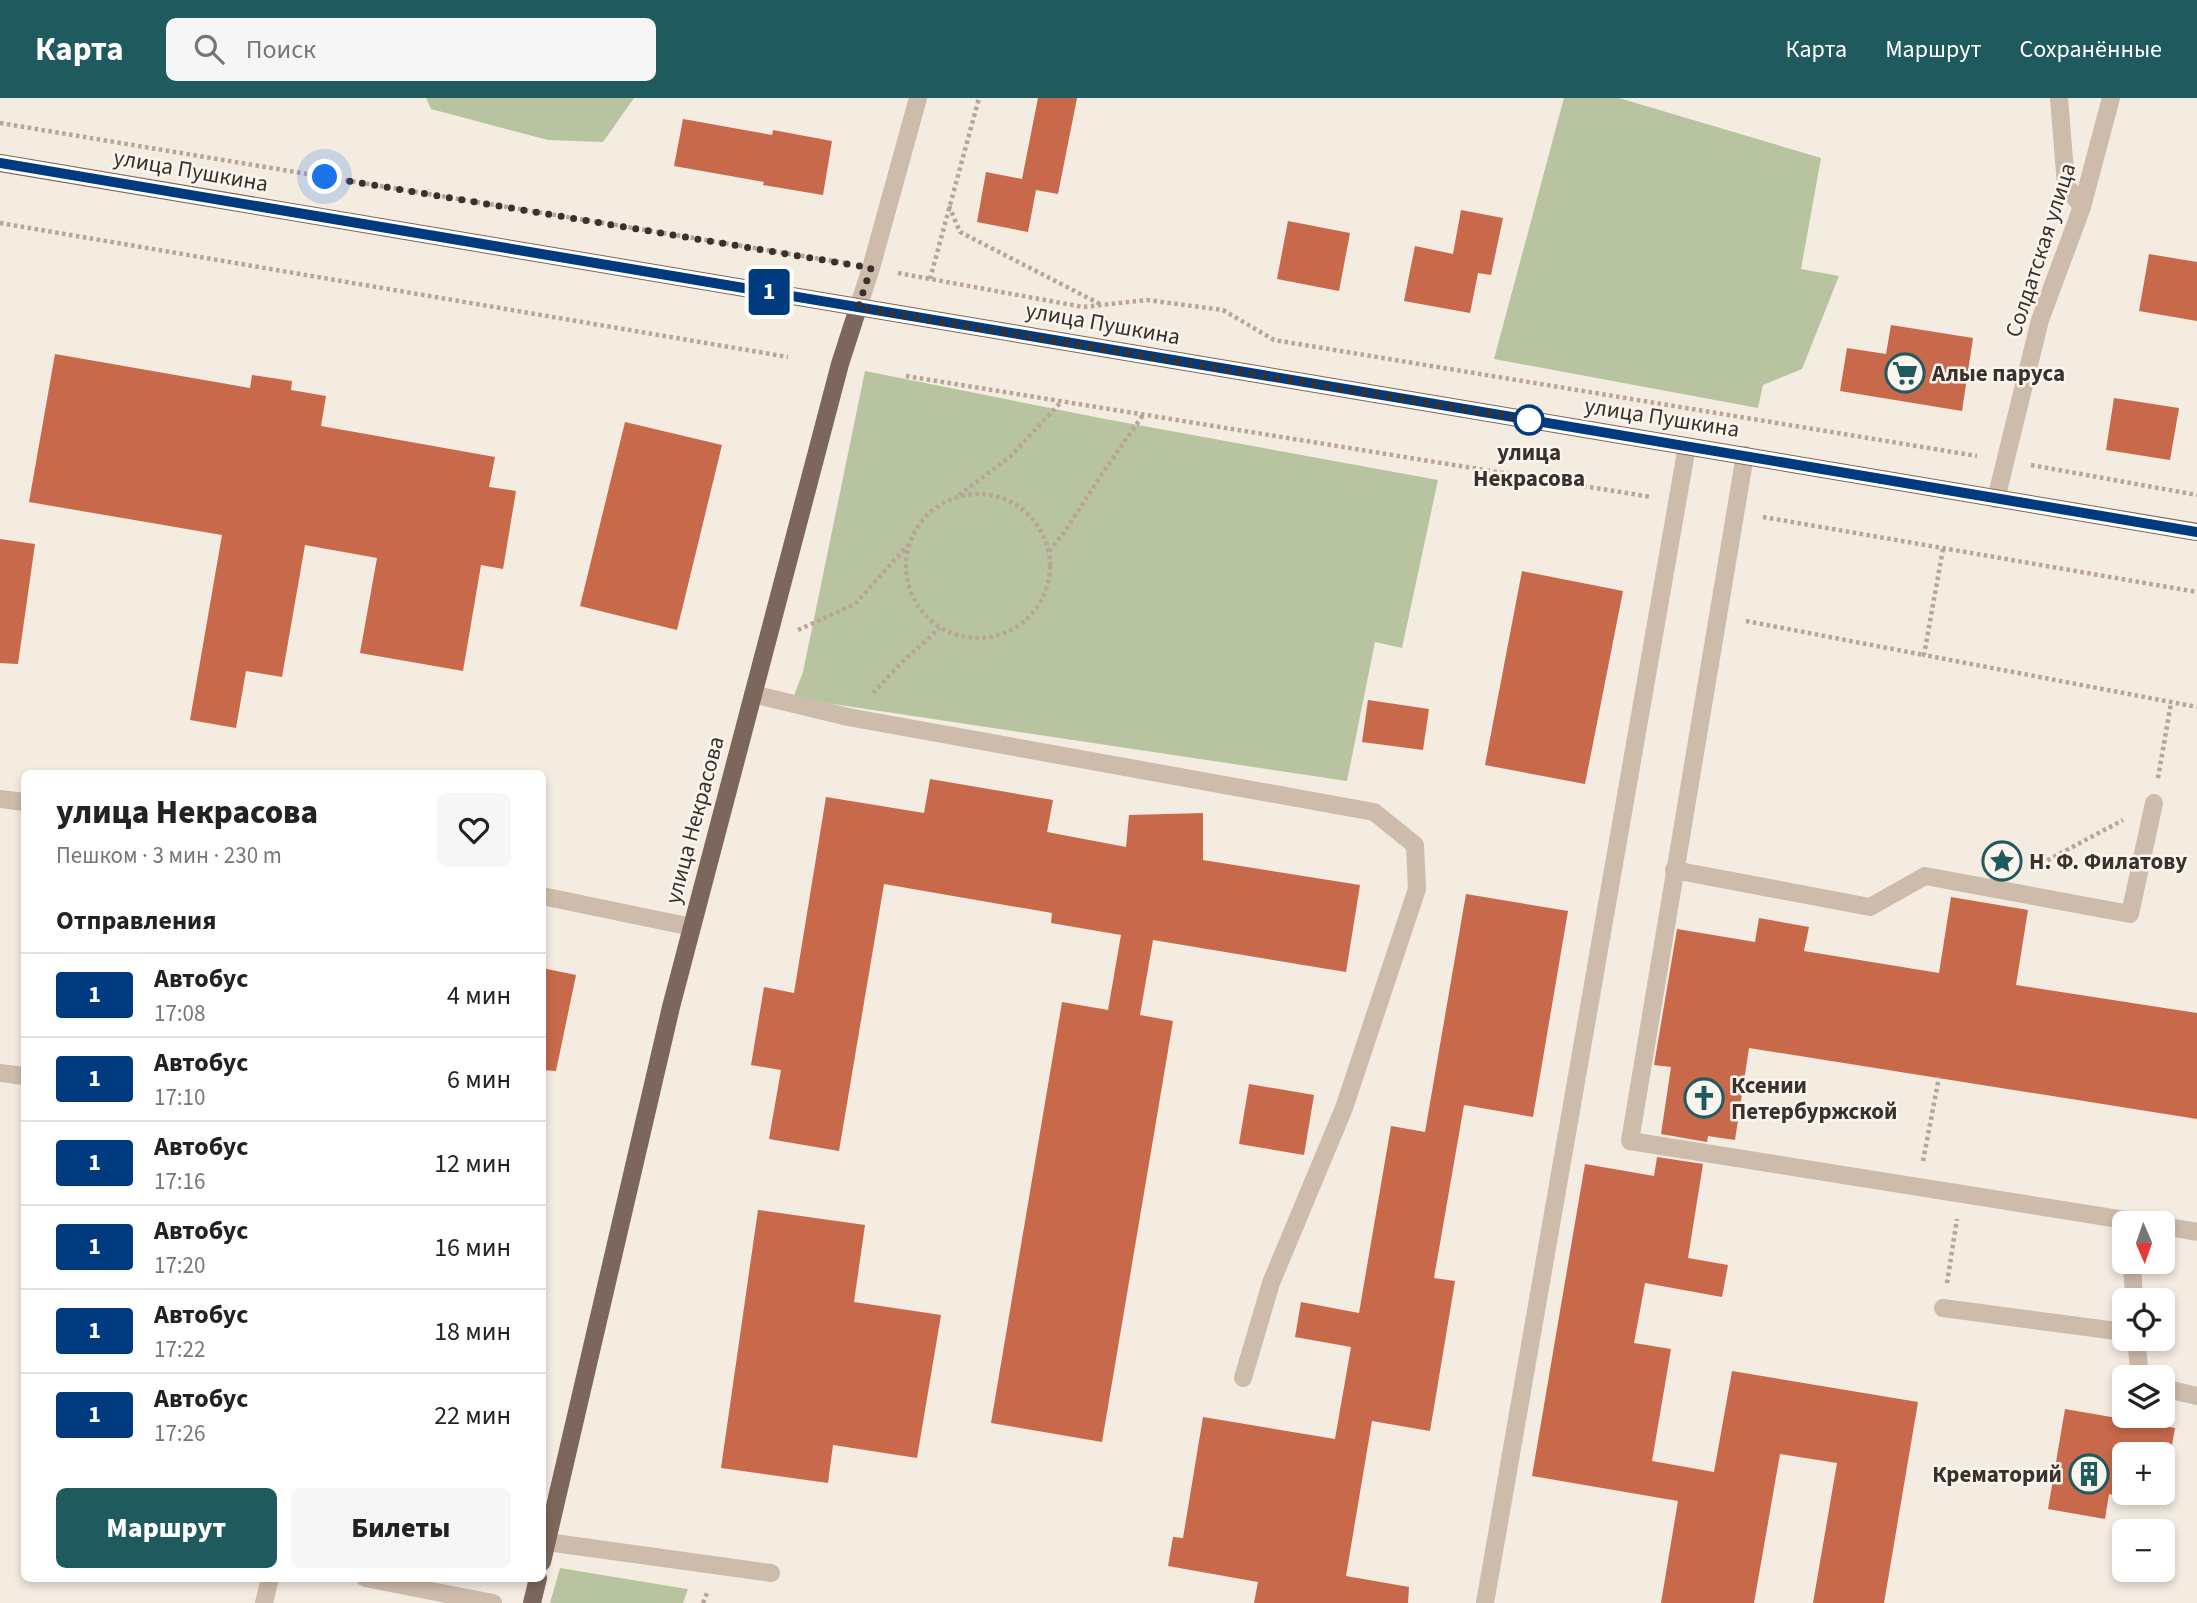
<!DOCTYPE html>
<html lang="ru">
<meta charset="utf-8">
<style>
:root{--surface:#fff;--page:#f6f6f6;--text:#222;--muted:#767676;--line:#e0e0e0;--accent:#1f5a5e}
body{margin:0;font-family:"Source Sans 3",sans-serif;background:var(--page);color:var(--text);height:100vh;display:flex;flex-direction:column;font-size:26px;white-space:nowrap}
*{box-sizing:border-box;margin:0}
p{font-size:23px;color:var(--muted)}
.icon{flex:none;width:38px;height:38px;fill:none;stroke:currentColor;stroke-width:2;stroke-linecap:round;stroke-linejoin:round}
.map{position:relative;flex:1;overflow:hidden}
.sheet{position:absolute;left:21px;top:672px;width:525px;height:812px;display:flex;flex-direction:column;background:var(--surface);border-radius:10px;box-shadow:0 4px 10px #0003}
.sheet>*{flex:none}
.badge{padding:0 14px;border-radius:5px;font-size:24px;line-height:46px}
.needle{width:46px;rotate:178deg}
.controls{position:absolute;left:2112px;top:1113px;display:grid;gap:14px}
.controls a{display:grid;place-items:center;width:63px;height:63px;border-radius:10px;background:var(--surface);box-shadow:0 4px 10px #0003;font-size:35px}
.you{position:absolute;width:35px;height:35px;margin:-18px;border:5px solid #fff;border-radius:50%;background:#1a73e8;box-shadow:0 0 0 10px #1a73e833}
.map>.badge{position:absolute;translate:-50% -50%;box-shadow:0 0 0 4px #fff}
h2{padding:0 35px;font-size:26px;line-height:63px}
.round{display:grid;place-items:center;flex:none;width:74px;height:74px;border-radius:10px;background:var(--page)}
.head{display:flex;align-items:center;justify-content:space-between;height:119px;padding:0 35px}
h1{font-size:33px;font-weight:800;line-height:52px}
.primary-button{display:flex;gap:14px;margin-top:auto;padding:14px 35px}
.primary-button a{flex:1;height:80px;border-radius:10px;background:var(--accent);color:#fff;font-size:28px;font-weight:800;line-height:80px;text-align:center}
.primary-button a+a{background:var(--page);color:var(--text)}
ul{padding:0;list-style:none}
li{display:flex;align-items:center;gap:21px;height:84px;padding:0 35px;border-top:2px solid var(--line)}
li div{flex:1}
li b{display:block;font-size:26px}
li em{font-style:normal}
li .badge{min-width:77px;font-weight:700;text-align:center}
header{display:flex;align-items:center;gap:42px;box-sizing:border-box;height:98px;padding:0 35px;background:var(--accent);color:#fff}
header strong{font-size:33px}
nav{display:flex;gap:38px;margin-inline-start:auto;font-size:24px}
.search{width:490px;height:63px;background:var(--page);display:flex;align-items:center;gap:18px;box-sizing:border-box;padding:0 24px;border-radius:10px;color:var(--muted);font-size:26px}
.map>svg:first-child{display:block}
.green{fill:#b8c4a0}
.building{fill:#c8694b;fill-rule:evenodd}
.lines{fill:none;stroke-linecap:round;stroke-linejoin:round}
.path{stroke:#b9a596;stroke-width:4.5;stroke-dasharray:3.5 3.5;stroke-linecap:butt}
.minor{stroke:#cdbbac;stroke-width:18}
.major{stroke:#7d675c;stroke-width:18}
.line-casing{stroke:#fff;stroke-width:16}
.line{stroke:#003b80;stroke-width:10}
.walk{stroke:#3b302b;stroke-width:7;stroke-dasharray:0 12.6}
.stop-dot{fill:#fff;stroke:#003b80;stroke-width:3.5}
.labels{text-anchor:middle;stroke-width:5;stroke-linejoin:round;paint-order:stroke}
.street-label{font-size:23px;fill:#3b302b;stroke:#fbf5ee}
.poi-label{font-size:23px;font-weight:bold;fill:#3b302b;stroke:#fbf5ee;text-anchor:start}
.stop-label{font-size:23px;font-weight:bold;fill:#3b302b;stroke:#fbf5ee}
</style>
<header>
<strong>Карта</strong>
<div class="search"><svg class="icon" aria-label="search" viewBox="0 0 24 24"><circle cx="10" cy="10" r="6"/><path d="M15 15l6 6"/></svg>Поиск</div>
<nav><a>Карта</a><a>Маршрут</a><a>Сохранённые</a></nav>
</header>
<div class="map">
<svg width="2197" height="1505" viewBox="0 0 2197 1505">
<rect width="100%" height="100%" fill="#f4ebe1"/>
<g class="green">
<path d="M 426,0 L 634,0 L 603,44 L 548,42 L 431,11 Z"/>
<path d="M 1564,0 L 1619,0 L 1821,60 L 1801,171 L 1839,178 L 1802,271 L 1763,287 L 1758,310 L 1494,261 Z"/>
<path d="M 865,273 L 1105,321 L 1438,382 L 1402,550 L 1375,544 L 1347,683 L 793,600 L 803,574 Z"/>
<path d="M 560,1470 L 687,1491 L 688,1491 L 683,1505 L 550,1505 Z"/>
</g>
<g class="building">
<path d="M 1038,0 L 1077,0 L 1058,96 L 1036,92 L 1028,134 L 977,124 L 986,74 L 1022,81 Z"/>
<path d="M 683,21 L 772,37 L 773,32 L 832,43 L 823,97 L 763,87 L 764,84 L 674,68 Z"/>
<path d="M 1461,112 L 1503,120 L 1491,177 L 1478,175 L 1470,215 L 1404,203 L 1415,148 L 1453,156 Z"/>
<path d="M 1288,123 L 1350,135 L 1339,193 L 1277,181 Z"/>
<path d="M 2149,156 L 2197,164 L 2197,223 L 2139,213 Z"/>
<path d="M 1891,227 L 1973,240 L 1962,313 L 1840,293 L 1847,250 L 1886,256 Z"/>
<path d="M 55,256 L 250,290 L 252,277 L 292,283 L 291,292 L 326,298 L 321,328 L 495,359 L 489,389 L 516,393 L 503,471 L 481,467 L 463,573 L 360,555 L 377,460 L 305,447 L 282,579 L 246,573 L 236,630 L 190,622 L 222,437 L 29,404 Z"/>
<path d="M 2114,300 L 2179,310 L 2170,362 L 2106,352 Z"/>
<path d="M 625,324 L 722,347 L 677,532 L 580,508 Z"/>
<path d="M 0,441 L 35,446 L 18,566 L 0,565 Z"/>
<path d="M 1522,473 L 1623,493 L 1585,686 L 1485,667 Z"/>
<path d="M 1368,602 L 1429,611 L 1423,652 L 1362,644 Z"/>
<path d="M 930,681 L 1053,702 L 1047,734 L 1126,749 L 1129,717 L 1203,715 L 1203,762 L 1360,787 L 1346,874 L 1153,842 L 1140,917 L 1173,923 L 1102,1344 L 991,1325 L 1062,904 L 1108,912 L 1121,837 L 1051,825 L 1052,815 L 884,786 L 839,1053 L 769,1041 L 781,972 L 751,967 L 764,889 L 794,895 L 826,699 L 924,715 Z"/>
<path d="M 1466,796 L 1568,813 L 1533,1019 L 1464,1007 L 1434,1180 L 1455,1183 L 1430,1333 L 1372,1323 L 1346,1478 L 1409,1489 L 1408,1505 L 1254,1505 L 1258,1484 L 1168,1468 L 1173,1439 L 1183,1440 L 1203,1319 L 1335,1341 L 1351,1249 L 1295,1239 L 1301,1204 L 1359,1215 L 1391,1028 L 1425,1034 Z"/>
<path d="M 1951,799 L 2028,812 L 2016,887 L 2197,915 L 2197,1021 L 1749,950 L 1735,1042 L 1708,1038 L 1707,1044 L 1661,1036 L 1671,969 L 1654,967 L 1677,831 L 1755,844 L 1759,820 L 1809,829 L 1804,853 L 1939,875 Z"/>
<path d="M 542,870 L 576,877 L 556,973 L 542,972 Z"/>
<path d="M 1249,986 L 1314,997 L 1304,1057 L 1239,1046 Z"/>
<path d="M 1657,1059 L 1703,1066 L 1688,1160 L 1728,1167 L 1722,1199 L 1645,1185 L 1634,1245 L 1671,1251 L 1652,1363 L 1714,1374 L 1732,1273 L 1918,1304 L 1884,1505 L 1813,1505 L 1837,1365 L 1780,1356 L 1754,1505 L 1661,1505 L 1678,1403 L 1532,1378 L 1585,1066 L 1654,1078 Z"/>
<path d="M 758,1112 L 865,1127 L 854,1204 L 941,1217 L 917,1360 L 833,1347 L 828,1385 L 721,1370 Z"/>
<path d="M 2065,1311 L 2175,1330 L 2162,1405 L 2109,1396 L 2105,1421 L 2048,1411 ZM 2124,1356 L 2163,1356 L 2163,1395 L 2124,1395 Z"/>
</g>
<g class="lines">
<g class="path">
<path d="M 0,25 L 845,165"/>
<path d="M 949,108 L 960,134 L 1102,207"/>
<path d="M 0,125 L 788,259"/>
<path d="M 898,175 L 1083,209 L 1147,202 L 1223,212 L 1274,242 L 1977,358"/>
<path d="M 930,181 L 979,0"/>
<path d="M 906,278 L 1651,399"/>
<path d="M 2031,367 L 2197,397"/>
<circle cx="978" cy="468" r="72"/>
<path d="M 959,397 L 1011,358 L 1061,304"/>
<path d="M 1763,419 L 2197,494"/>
<path d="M 1943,451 L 1924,557 L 2197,609"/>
<path d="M 1049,453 L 1063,436 L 1102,376 L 1143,317"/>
<path d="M 1746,523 L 1924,557"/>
<path d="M 798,532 L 855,506 L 908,447"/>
<path d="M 873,595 L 902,564 L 940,530"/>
<path d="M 2158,680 L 2171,605"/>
<path d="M 2035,769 L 2123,722"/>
<path d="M 1923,1063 L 1939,979"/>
<path d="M 1947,1185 L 1957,1121"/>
<path d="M 703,1505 L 707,1495"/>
</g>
<g class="minor">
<path d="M 2059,0 L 2066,87 L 2082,109"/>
<path d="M 858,210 L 871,170 L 918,0"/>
<path d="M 1745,357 L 1630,1043 L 2144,1125"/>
<path d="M 1996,401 L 2040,222 L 2082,109 L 2111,0"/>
<path d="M 753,596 L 848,619 L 1374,714 L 1415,747 L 1417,791 L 1344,1010 L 1271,1185 L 1243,1280"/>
<path d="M 0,701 L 24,704"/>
<path d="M 1674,772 L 1870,809 L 1925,778 L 2130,816 L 2154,705"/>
<path d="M 542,798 L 692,829"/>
<path d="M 0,975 L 24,978"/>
<path d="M 2163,1128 L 2197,1134"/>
<path d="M 2132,1164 L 2134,1202"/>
<path d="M 1943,1210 L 2124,1234"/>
<path d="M 2136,1241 L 2140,1279"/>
<path d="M 2163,1290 L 2197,1298"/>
<path d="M 547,1444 L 771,1475"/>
<path d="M 365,1480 L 493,1505"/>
<path d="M 264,1505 L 270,1480"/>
<path d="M 1485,1505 L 1687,348"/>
</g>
<g class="major">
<path d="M 0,65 L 2197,434"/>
<path d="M 542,1464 L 671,909 L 840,266 L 858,210"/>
<path d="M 532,1505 L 538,1480"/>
</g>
</g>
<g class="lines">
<g class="line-casing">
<path id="line" d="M 0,65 L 2197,434"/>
</g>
<use href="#line" class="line"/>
<path class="walk" d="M 325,79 L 871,170 L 858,210 L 1529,322"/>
</g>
<defs>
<g id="supermarket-ring" transform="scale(2.0125)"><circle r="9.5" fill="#fbf5ee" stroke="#1f5a5e" stroke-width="1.5"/><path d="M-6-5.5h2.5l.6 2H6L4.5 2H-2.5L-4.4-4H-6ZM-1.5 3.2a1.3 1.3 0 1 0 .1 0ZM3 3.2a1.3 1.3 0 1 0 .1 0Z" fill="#1f5a5e"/></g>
<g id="sight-ring" transform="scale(2.0125)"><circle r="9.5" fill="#fbf5ee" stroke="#1f5a5e" stroke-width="1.5"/><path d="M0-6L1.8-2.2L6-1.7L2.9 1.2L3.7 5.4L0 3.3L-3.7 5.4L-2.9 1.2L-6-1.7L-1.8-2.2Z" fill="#1f5a5e"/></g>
<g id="church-ring" transform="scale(2.0125)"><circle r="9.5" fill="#fbf5ee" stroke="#1f5a5e" stroke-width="1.5"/><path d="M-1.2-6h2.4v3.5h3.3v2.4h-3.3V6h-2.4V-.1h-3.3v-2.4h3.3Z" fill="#1f5a5e"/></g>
<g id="building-ring" transform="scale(2.0125)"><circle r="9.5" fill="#fbf5ee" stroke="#1f5a5e" stroke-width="1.5"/><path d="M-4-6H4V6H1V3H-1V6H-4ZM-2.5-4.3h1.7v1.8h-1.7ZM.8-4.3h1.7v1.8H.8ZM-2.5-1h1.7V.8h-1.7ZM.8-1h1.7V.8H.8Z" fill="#1f5a5e"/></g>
</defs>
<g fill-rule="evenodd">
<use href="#supermarket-ring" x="1905" y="275"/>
<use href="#sight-ring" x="2002" y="763"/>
<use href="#church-ring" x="1704" y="1000"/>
<use href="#building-ring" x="2089" y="1376"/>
</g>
<circle class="stop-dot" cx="1529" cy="322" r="14"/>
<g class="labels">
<g class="street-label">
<text transform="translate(191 72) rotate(10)" y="8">улица Пушкина</text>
<text transform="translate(2040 152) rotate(-72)" y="8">Солдатская улица</text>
<text transform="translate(1103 225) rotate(10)" y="8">улица Пушкина</text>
<text transform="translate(1662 319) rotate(9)" y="8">улица Пушкина</text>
<text transform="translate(694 722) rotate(-75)" y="8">улица Некрасова</text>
</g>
<g class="poi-label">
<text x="1932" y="283">Алые паруса</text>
<text x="2029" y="771">Н. Ф. Филатову</text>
<text x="1731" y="995">Ксении<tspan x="1731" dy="26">Петербуржской</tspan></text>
<text x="2062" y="1384" text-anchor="end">Крематорий</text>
</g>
<g class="stop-label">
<text x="1529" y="362">улица<tspan x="1529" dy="26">Некрасова</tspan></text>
</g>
</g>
</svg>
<div class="controls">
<a><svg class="needle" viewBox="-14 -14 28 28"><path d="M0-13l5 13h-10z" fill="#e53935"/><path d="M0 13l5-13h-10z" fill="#767676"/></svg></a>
<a><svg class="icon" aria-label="locate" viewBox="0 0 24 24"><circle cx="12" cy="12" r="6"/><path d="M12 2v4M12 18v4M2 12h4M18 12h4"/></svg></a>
<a><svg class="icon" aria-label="layers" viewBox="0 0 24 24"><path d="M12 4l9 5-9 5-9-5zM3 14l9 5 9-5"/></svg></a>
<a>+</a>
<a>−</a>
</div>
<div class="you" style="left:325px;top:79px"></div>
<b class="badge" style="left:769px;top:194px;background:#003b80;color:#fff">1</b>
<section class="sheet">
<div class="head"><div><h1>улица Некрасова</h1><p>Пешком · 3 мин · 230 m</p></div><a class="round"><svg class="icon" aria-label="heart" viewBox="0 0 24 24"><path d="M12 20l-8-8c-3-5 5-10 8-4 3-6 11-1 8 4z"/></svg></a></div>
<h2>Отправления</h2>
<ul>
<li><span class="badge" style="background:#003b80;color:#fff">1</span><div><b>Автобус</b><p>17:08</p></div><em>4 мин</em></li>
<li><span class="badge" style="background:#003b80;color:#fff">1</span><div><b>Автобус</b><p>17:10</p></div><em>6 мин</em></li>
<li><span class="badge" style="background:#003b80;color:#fff">1</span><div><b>Автобус</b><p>17:16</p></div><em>12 мин</em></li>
<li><span class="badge" style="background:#003b80;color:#fff">1</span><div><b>Автобус</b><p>17:20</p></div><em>16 мин</em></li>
<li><span class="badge" style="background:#003b80;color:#fff">1</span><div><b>Автобус</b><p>17:22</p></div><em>18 мин</em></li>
<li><span class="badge" style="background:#003b80;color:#fff">1</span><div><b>Автобус</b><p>17:26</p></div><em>22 мин</em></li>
</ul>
<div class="primary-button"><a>Маршрут</a><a>Билеты</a></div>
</section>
</div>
